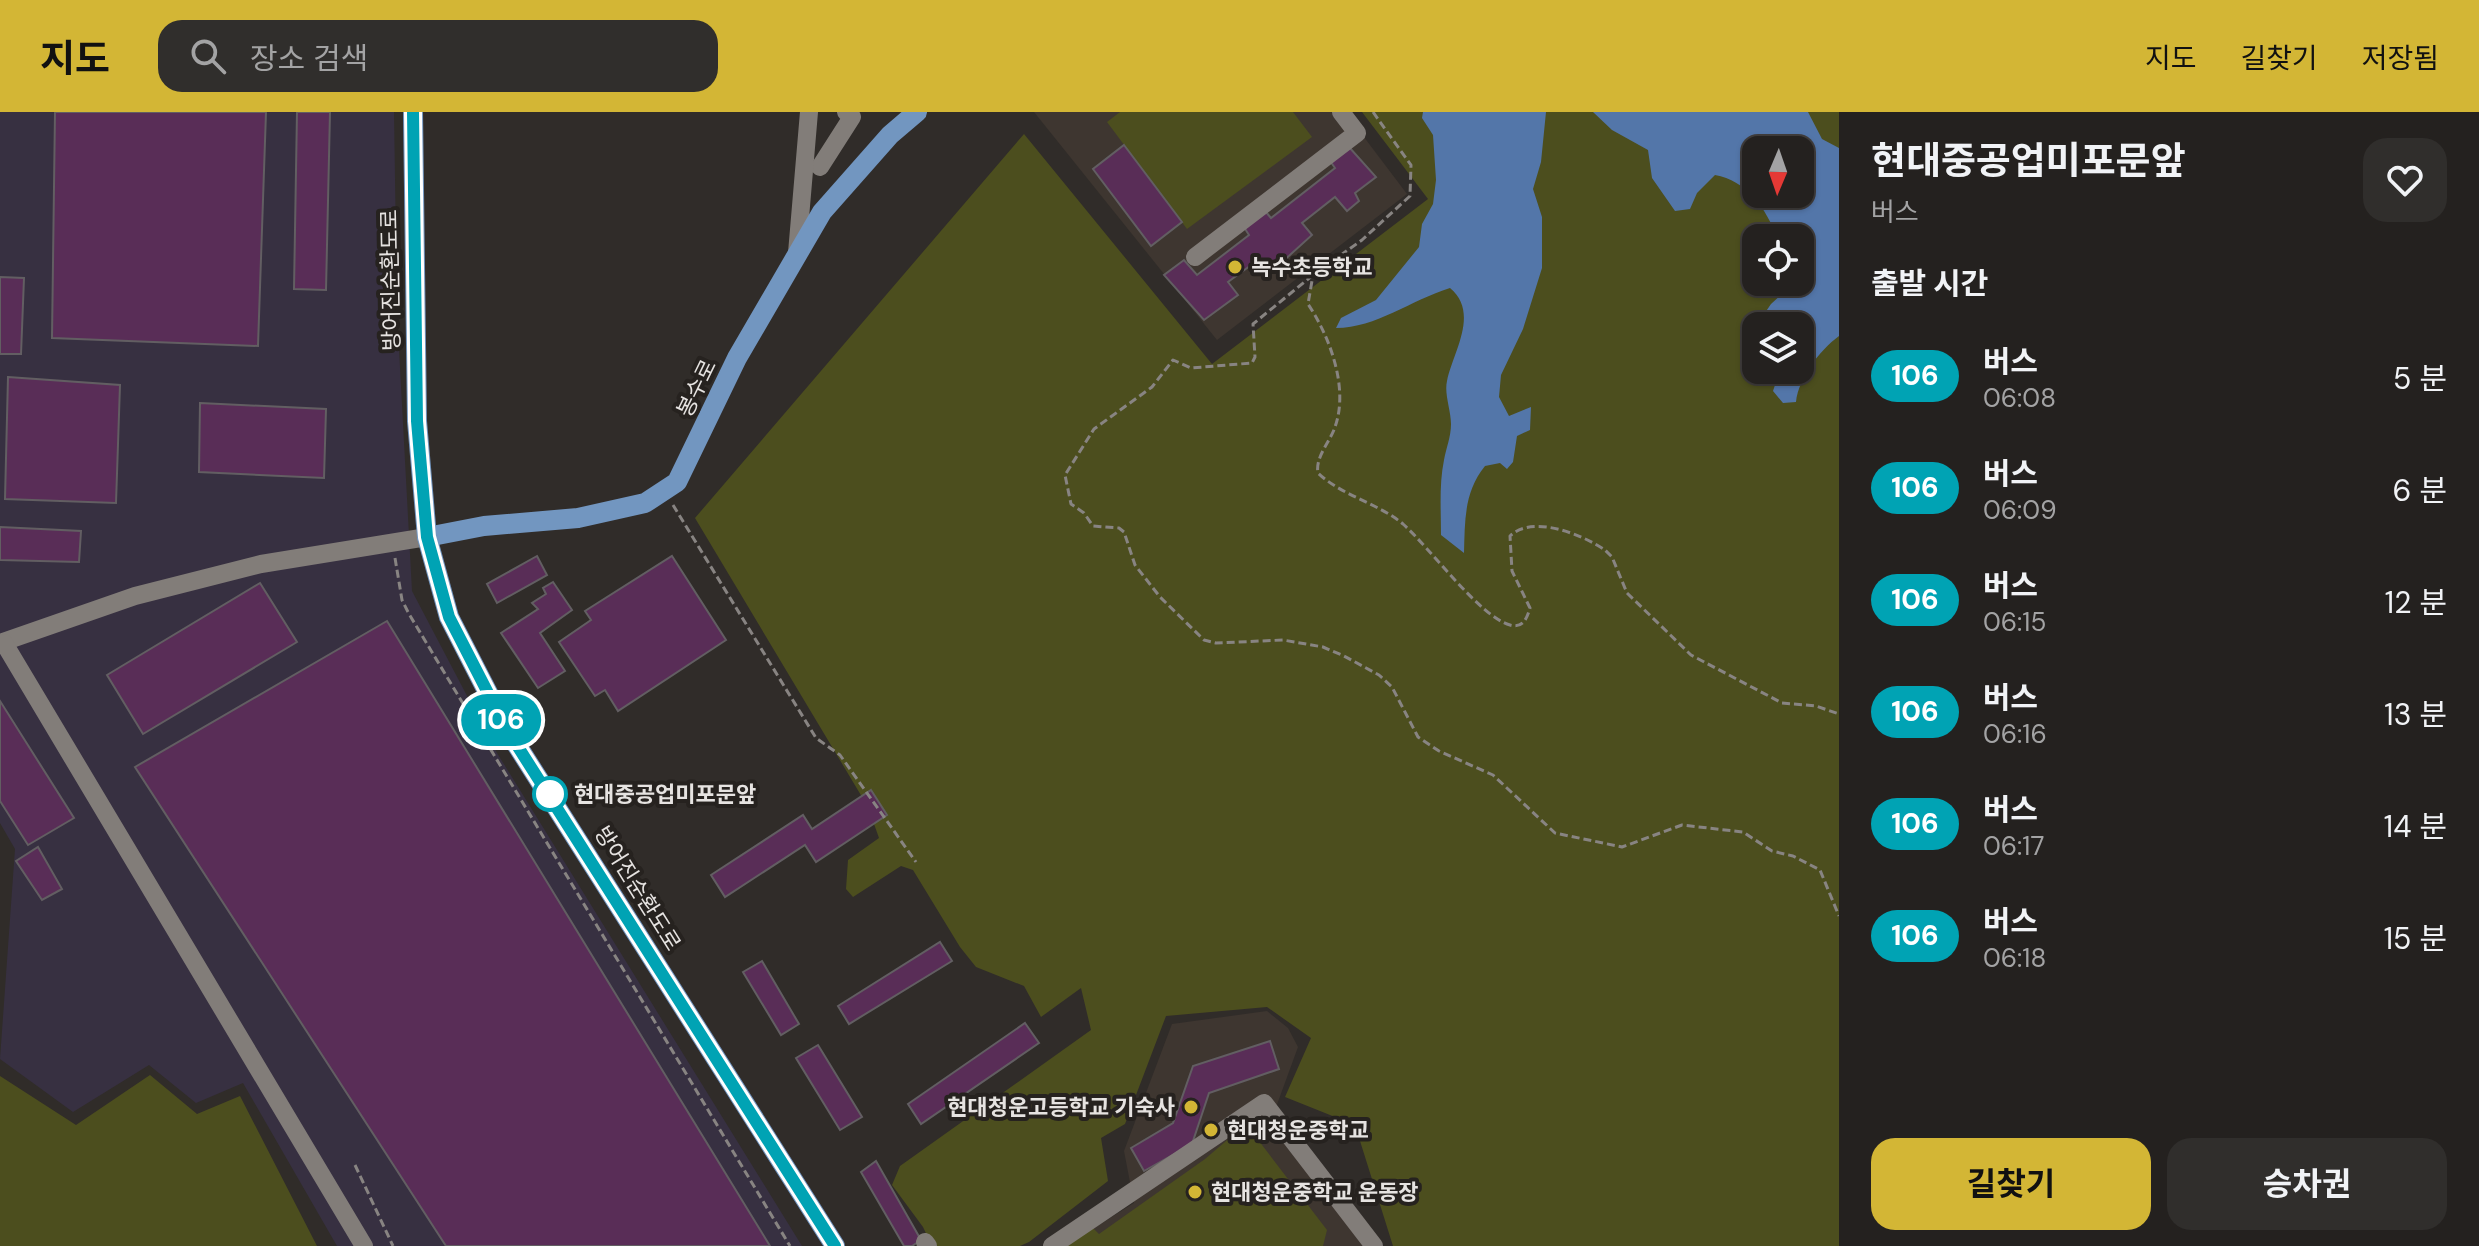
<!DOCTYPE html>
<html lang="ko">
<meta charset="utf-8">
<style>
:root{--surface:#24211f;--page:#302e2c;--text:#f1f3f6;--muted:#a3a3a4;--line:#413e3d;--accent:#d3b635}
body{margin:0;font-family:"DM Sans","Noto Sans KR",sans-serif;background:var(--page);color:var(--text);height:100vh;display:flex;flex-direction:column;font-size:30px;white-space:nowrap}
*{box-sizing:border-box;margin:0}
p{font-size:26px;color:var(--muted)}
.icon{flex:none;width:44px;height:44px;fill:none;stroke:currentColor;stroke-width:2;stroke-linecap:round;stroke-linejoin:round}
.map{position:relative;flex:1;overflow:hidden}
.panel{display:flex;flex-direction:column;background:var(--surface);width:640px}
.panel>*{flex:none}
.badge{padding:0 16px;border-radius:26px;font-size:28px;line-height:52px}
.needle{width:52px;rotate:182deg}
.buttons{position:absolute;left:1742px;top:24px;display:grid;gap:16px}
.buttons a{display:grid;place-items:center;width:72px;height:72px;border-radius:16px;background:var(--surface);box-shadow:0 2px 6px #0004,0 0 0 2px var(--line);font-size:40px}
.map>.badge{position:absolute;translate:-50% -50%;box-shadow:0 0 0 4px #fff}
h2{padding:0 32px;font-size:30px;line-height:72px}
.round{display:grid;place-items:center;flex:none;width:84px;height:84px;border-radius:24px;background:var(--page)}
.headline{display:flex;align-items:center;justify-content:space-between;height:136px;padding:0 32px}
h1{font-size:38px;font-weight:700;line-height:60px}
.cta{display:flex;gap:16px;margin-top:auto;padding:16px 32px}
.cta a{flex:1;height:92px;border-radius:24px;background:var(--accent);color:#111;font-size:32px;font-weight:700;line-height:92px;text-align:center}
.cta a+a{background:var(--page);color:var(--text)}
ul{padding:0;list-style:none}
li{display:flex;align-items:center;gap:24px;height:112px;padding:0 32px}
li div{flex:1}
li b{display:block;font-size:30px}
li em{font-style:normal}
li .badge{min-width:88px;font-weight:700;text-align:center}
header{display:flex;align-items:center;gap:48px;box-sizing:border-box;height:112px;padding:0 40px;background:var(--accent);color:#111}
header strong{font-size:38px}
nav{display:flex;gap:44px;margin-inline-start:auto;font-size:28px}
.search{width:560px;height:72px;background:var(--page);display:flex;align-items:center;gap:20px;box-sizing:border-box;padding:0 28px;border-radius:24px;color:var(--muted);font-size:30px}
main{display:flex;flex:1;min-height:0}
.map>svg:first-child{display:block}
.built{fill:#3e3630}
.industrial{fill:#373041}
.green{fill:#4c4e1e;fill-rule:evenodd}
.water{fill:#5376a9;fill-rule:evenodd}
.building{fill:#592d57;stroke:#625e62;stroke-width:2}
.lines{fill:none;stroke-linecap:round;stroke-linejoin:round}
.path{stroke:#888482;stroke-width:3;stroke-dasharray:8 4;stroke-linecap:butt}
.minor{stroke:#827d79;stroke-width:18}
.major{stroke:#7296c0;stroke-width:20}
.line-casing{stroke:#fff;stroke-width:18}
.line{stroke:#00a3b4;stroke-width:12}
.poi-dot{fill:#d3b635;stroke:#26221f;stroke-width:3}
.stop-dot{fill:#fff;stroke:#00a3b4;stroke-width:4}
.labels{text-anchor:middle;stroke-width:8;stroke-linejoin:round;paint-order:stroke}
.poi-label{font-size:22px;font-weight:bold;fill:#e6e3e1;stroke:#26221f;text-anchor:start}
.street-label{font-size:22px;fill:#e6e3e1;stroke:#26221f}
.stop-label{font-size:22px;font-weight:bold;fill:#e6e3e1;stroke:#26221f;text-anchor:start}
</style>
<header>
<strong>지도</strong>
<div class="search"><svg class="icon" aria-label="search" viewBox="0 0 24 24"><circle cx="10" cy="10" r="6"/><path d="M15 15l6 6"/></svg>장소 검색</div>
<nav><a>지도</a><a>길찾기</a><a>저장됨</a></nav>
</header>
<main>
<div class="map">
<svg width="1839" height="1134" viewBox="0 0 1839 1134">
<rect width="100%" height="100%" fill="#302c29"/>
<g class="built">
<path d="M 1034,0 L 1345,0 L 1407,82 L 1217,228 Z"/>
<path d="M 1267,899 L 1288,916 L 1298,935 L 1275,998 L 1372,1134 L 1065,1134 L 1134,1091 L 1124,1039 L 1172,912 Z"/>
</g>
<path class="industrial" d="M 0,0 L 394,0 L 397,200 L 412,479 L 497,641 L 802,1134 L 337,1134 L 243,971 L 196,991 L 149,953 L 73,1000 L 0,947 L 15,737 L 0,711 Z"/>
<g class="green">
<path d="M 1120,0 L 1293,0 L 1312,25 L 1187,117 L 1107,10 Z"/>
<path d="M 1362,0 L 1839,0 L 1839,1134 L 1393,1134 L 1355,1013 L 1285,985 L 1311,926 L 1267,895 L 1166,904 L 1125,1012 L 1101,1026 L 1108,1069 L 1029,1130 L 1020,1134 L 932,1134 L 923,1115 L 892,1073 L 900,1054 L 1091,918 L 1081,876 L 1041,905 L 1024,874 L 976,855 L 960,835 L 913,758 L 901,754 L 853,785 L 846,777 L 848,748 L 879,726 L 868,695 L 695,406 L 1024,22 L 1212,252 L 1428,87 ZM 1756,38 L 1800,38 L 1800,82 L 1756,82 ZM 1756,126 L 1800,126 L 1800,170 L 1756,170 ZM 1756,214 L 1800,214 L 1800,258 L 1756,258 Z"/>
<path d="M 150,963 L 197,1002 L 240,984 L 317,1134 L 0,1134 L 0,964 L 76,1013 Z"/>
<path d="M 1246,1012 L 1327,1118 L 1323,1134 L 1064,1134 L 1090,1113 L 1099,1122 L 1205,1047 Z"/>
</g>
<g class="water">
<path d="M 1423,0 L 1546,0 L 1541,50 L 1533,77 L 1542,105 L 1542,156 L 1523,217 L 1501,263 L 1499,285 L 1509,304 L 1531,295 L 1530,318 L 1517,324 L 1513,350 L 1507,357 L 1500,351 L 1485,354 C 1464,380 1465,408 1464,441 L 1441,423 C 1441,399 1439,372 1444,348 C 1446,336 1451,325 1451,312 C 1451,298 1444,282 1447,269 C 1453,240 1480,201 1450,176 C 1411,188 1376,216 1336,216 L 1341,206 L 1376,188 L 1419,135 L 1422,112 L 1433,92 L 1436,68 L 1433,23 L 1422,6 Z"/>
<path d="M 1593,0 L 1808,0 L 1822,27 L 1839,36 L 1839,224 C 1819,239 1799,265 1796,290 L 1783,291 L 1773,279 L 1780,258 L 1800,258 L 1800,214 L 1756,214 L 1771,192 L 1792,173 L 1791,170 L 1800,170 L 1800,126 L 1777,126 C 1767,97 1746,68 1715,63 L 1697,81 L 1690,97 L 1675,99 L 1652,66 L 1648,38 L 1612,18 ZM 1756,38 L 1800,38 L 1800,82 L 1756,82 Z"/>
</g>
<g class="building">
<path d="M 55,0 L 266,0 L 258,234 L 52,226 Z"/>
<path d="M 297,0 L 330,0 L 326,178 L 294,177 Z"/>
<path d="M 1124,33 L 1182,110 L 1151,134 L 1093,57 Z"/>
<path d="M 1349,35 L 1376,65 L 1355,81 L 1359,89 L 1347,99 L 1335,85 L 1302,111 L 1312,123 L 1270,161 L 1258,148 L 1228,170 L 1238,183 L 1204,208 L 1164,163 L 1184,148 L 1197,163 L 1249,123 L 1240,109 L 1260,93 L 1271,106 L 1335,56 L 1330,49 Z"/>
<path d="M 0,165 L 24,166 L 21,242 L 0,242 Z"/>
<path d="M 8,265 L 120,273 L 116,391 L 5,387 Z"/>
<path d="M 200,291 L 326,297 L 324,366 L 199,360 Z"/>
<path d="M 0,415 L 81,419 L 79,450 L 0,448 Z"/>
<path d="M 537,444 L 547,463 L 497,491 L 487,472 Z"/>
<path d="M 672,444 L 726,528 L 618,599 L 605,578 L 595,584 L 559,530 L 591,508 L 585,499 Z"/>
<path d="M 553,470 L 572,498 L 540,521 L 565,559 L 538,576 L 501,521 L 538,497 L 532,491 L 546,482 L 543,476 Z"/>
<path d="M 260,471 L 297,530 L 143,622 L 107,563 Z"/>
<path d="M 387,509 L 770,1134 L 446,1134 L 135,655 Z"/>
<path d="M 0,589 L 74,706 L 28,733 L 0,689 Z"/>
<path d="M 871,678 L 887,703 L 816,750 L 805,733 L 725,785 L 711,763 L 803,703 L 812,717 Z"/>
<path d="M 38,735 L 62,777 L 42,788 L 16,749 Z"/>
<path d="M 940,830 L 952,849 L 849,912 L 838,894 Z"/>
<path d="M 762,849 L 799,912 L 781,923 L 743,860 Z"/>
<path d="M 1025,911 L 1039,931 L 921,1012 L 908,992 Z"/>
<path d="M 1270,929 L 1279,957 L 1209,981 L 1192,1032 L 1144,1059 L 1131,1036 L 1173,1011 L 1193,954 Z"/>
<path d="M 818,933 L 862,1005 L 840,1018 L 796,946 Z"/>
<path d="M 876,1049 L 921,1128 L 912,1134 L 904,1134 L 861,1060 Z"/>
</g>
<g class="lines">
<g class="path">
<path d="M 1373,0 L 1411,53 L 1410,84 L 1362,128 L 1313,163 L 1308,192 C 1330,225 1349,276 1335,315 C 1330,330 1315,345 1318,361 C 1342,384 1378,391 1403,412 C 1430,436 1480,505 1510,513 C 1523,517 1527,506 1530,496 L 1512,459 L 1510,424 C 1533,402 1583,423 1605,438 L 1612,445 L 1627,481 L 1691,543 L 1782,591 L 1816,594 L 1839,602"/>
<path d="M 1313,163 L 1253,212 L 1255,245 L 1252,251 L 1191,256 L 1173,248 L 1152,275 L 1094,317 L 1065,363 L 1071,392 L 1084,401 L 1093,414 L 1119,416 L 1124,420 L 1135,453 L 1160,485 L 1204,528 L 1216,531 L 1283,528 L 1323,535 L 1344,544 L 1379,563 L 1392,575 L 1418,625 L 1439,639 L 1493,663 L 1555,721 L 1622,735 L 1682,713 L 1743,720 L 1772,739 L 1793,744 L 1820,758 L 1839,804"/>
<path d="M 673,393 L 816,626 L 840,643 L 916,750"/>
<path d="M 395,446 L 402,488 L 409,502 L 790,1134"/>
<path d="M 355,1053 L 393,1134"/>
</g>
<g class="minor">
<path d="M 820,55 L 852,5 L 846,0"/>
<path d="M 797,141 L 809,0"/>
<path d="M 1195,145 L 1357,21 L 1341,0"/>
<path d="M 0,531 L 135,484 L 261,452 L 427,425"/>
<path d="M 4,531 L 364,1134"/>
<path d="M 925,1130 L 928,1134"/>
<path d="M 1052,1134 L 1264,991 L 1374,1134"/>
</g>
<g class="major">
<path d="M 413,0 L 417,309 L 427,425 L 449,505 L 506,616 L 835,1134"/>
<path d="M 427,425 L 484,414 L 578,406 L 645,391 L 677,370 L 737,246 L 822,100 L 890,23 L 917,0"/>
</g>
</g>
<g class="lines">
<g class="line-casing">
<path id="line" d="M 413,0 L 417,309 L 427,425 L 449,505 L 506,616 L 835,1134"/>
</g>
<use href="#line" class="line"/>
</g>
<g class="poi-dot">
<circle cx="1235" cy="155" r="8"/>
<circle cx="1191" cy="995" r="8"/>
<circle cx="1211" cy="1018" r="8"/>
<circle cx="1195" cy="1080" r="8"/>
</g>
<circle class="stop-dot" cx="550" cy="682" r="16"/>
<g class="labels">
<g class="poi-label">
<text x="1251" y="163">녹수초등학교</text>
<text x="1175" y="1003" text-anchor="end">현대청운고등학교 기숙사</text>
<text x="1227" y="1026">현대청운중학교</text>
<text x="1211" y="1088">현대청운중학교 운동장</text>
</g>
<g class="street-label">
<text transform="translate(390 168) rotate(-91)" y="8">방어진순환도로</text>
<text transform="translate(696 276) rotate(-64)" y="8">봉수로</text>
<text transform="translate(638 776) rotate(58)" y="8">방어진순환도로</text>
</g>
<g class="stop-label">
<text x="574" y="690">현대중공업미포문앞</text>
</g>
</g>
</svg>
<div class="buttons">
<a><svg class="needle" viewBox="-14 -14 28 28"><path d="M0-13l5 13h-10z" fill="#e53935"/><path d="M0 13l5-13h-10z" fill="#a3a3a4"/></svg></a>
<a><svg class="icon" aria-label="locate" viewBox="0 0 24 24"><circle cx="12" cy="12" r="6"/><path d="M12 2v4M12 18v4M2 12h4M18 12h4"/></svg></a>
<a><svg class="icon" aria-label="layers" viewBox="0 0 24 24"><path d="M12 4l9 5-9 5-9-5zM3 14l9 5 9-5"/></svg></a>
</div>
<b class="badge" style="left:501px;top:608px;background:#00a3b4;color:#fff">106</b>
</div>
<section class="panel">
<div class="headline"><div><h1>현대중공업미포문앞</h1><p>버스</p></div><a class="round"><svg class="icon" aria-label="heart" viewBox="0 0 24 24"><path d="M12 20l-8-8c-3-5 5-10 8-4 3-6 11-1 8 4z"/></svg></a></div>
<h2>출발 시간</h2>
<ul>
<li><span class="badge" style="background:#00a3b4;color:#fff">106</span><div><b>버스</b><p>06:08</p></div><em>5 분</em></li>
<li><span class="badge" style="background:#00a3b4;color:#fff">106</span><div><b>버스</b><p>06:09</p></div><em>6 분</em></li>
<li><span class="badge" style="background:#00a3b4;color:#fff">106</span><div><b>버스</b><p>06:15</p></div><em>12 분</em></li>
<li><span class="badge" style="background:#00a3b4;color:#fff">106</span><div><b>버스</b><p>06:16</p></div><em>13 분</em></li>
<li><span class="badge" style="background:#00a3b4;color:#fff">106</span><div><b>버스</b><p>06:17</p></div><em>14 분</em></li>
<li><span class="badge" style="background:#00a3b4;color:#fff">106</span><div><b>버스</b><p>06:18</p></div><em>15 분</em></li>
</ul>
<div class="cta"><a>길찾기</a><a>승차권</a></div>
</section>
</main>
